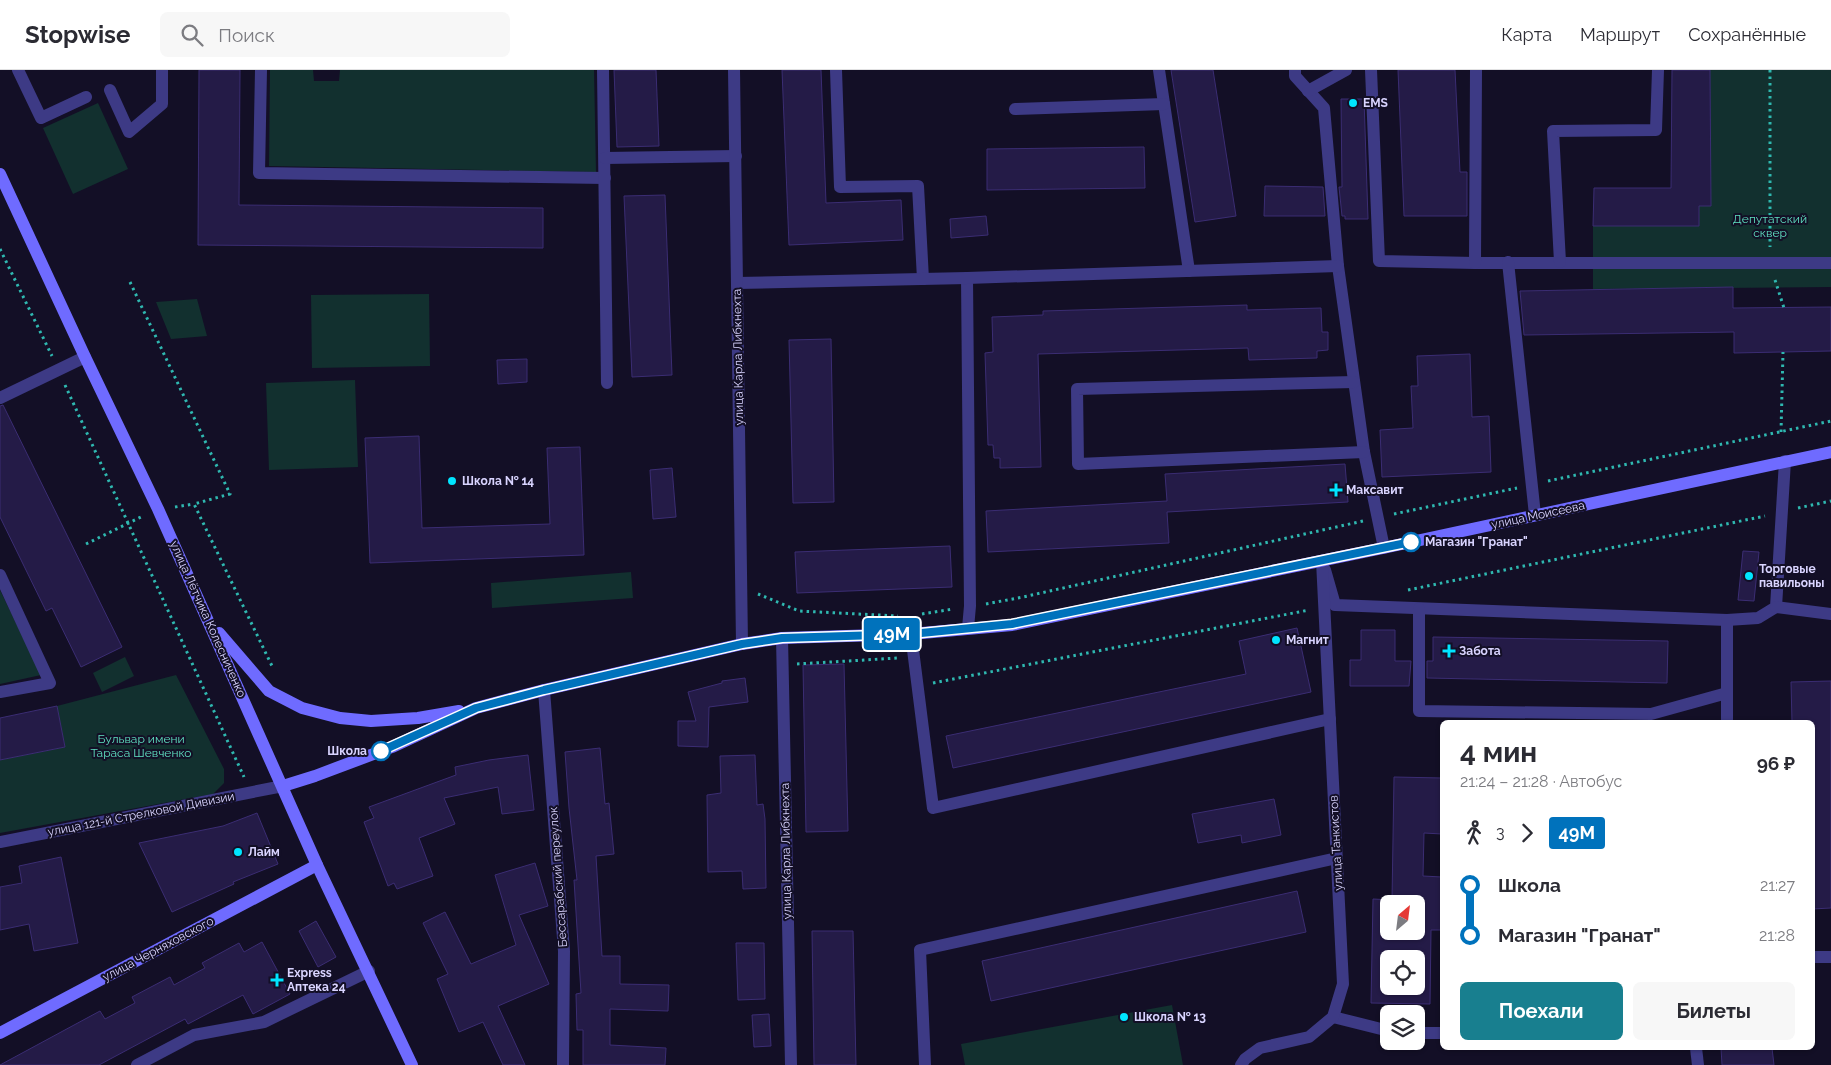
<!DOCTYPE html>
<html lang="ru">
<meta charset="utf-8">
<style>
:root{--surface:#fff;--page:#f7f7f7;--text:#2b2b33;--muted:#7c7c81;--line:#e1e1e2;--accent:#187f8f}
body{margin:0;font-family:Raleway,sans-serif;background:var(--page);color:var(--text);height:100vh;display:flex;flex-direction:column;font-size:19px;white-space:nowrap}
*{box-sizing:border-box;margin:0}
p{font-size:16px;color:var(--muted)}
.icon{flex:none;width:28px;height:28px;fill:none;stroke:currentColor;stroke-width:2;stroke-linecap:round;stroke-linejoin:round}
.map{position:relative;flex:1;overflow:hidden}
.details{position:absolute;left:1440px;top:650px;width:375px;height:330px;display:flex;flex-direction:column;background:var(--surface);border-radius:8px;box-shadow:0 1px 4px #0004}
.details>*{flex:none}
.badge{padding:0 10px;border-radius:4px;font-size:18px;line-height:32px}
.needle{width:32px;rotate:28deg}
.controls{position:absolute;left:1380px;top:825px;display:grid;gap:10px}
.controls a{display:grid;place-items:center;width:45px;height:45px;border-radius:8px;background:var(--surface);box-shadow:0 1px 4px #0004;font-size:25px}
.map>.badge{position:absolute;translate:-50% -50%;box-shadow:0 0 0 2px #fff}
.legs{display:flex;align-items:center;gap:8px;height:55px;padding:0 20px;font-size:16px}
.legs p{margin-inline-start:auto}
.summary{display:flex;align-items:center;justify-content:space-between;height:85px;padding:0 20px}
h1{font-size:28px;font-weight:700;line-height:38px}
.cta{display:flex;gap:10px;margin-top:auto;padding:10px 20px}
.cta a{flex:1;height:58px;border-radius:8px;background:var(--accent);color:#fff;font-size:20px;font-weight:700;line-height:58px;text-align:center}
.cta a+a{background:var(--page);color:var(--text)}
ul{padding:0 20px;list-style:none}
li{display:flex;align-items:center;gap:18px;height:50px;font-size:19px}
li i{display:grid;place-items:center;width:8px;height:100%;margin:0 6px;background:currentColor}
li i::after{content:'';width:12px;height:12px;margin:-6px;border:4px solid;border-radius:50%;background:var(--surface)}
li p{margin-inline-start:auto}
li:first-child i{background:linear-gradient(#0000 50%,currentColor 0)}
li:last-child i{background:linear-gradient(currentColor 50%,#0000 0)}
header{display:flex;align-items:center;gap:30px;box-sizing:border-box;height:70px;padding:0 25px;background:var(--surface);border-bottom:1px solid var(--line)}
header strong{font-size:24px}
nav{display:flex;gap:28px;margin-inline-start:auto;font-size:18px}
.search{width:350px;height:45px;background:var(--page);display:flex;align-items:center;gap:12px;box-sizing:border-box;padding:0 18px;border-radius:8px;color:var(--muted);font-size:19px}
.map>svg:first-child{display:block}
.green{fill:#12302f}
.building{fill:#241b47;stroke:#3b2d73;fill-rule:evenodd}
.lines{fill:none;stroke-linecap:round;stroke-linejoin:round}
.path{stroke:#2fb8b0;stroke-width:3;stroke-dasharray:2.5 4;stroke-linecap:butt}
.lane{stroke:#3d3a85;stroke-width:12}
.street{stroke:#3d3a85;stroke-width:12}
.secondary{stroke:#6f6bff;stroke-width:12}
.line-1-casing{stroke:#fff;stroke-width:11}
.line-1{stroke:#0072bc;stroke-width:8}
.poi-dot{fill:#00e5ff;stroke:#130f26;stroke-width:2}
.stop-1-dot{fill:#fff;stroke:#0072bc;stroke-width:2.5}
.labels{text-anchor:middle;stroke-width:4;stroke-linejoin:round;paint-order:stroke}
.poi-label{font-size:12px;font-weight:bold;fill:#d9d4ff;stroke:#130f26;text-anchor:start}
.park-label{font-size:12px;fill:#5fe0c0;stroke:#130f26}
.street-label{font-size:12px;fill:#d9d4ff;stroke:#130f26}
.stop-label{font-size:12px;font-weight:bold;fill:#d9d4ff;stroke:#130f26;text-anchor:start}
</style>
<header>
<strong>Stopwise</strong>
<div class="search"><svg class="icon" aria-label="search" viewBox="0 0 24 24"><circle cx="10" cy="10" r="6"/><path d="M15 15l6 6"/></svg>Поиск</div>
<nav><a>Карта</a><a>Маршрут</a><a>Сохранённые</a></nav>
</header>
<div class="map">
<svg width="1831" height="995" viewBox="0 0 1831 995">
<rect width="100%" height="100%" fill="#130f26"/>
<g class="green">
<path d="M 270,0 L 313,0 L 314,11 L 339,11 L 340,0 L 594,0 L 596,102 L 269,96 Z"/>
<path d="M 1710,0 L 1831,0 L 1831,217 L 1593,219 L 1593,156 L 1699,155 L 1699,136 L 1711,136 Z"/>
<path d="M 98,33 L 128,99 L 73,124 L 43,58 Z"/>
<path d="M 429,224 L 430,296 L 312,298 L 311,225 Z"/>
<path d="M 197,229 L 207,266 L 171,269 L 156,232 Z"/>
<path d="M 355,310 L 358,397 L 269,400 L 266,313 Z"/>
<path d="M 631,502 L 633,528 L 492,538 L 491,513 Z"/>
<path d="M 0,520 L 41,605 L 0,614 Z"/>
<path d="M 125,587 L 134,606 L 102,622 L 93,603 Z"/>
<path d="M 176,605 L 224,699 L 224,713 L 213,724 L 0,763 L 0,690 L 65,677 L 57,636 Z"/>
<path d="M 1172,935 L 1183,995 L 965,995 L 961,974 Z"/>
</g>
<g class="building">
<path d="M 199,0 L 240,0 L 239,135 L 543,138 L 543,178 L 198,175 Z"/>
<path d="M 614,0 L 656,0 L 659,76 L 617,77 Z"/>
<path d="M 782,0 L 821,0 L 826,133 L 901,130 L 903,170 L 789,175 Z"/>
<path d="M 1171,0 L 1213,0 L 1236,146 L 1195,152 Z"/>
<path d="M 1398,0 L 1455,0 L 1460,102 L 1467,102 L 1467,146 L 1404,146 Z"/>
<path d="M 1672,0 L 1710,0 L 1711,136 L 1699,136 L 1699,156 L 1593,156 L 1594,118 L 1671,118 Z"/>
<path d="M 1341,29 L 1364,29 L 1368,149 L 1345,149 L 1345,146 L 1342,146 L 1339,117 L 1342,117 Z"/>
<path d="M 1144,77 L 1145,118 L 987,120 L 987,79 Z"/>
<path d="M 1265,116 L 1323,117 L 1325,146 L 1264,146 Z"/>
<path d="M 665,125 L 672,305 L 632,307 L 624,126 Z"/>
<path d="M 986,146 L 988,165 L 951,168 L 950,149 Z"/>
<path d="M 1733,217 L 1733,238 L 1831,237 L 1831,281 L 1734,283 L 1734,262 L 1524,265 L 1520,221 Z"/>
<path d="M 1247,235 L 1247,240 L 1321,238 L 1322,262 L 1328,262 L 1328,280 L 1317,281 L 1317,288 L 1249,290 L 1248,278 L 1038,284 L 1041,397 L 1000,398 L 1000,388 L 994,388 L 993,375 L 988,375 L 985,283 L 993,282 L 992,247 L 1043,245 L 1043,241 Z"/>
<path d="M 831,269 L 834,432 L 793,433 L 789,270 Z"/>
<path d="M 1470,284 L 1472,347 L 1489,346 L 1491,402 L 1382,407 L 1380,360 L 1413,358 L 1411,316 L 1418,316 L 1417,286 Z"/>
<path d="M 527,289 L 527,312 L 498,314 L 497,290 Z"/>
<path d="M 3,335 L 122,577 L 81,597 L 52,538 L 46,541 L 0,447 L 0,336 Z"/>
<path d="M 419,366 L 422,458 L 550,454 L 547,378 L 580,377 L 584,485 L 370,493 L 365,368 Z"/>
<path d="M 1345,394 L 1348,432 L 1167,442 L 1169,473 L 988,482 L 986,441 L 1167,431 L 1165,404 Z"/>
<path d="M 672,398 L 676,447 L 653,449 L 650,400 Z"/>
<path d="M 950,476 L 952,517 L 797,523 L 795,482 Z"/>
<path d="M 1743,481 L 1759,482 L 1754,531 L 1738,530 Z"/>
<path d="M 1297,558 L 1311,622 L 953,698 L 946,666 L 1246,604 L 1239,571 Z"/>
<path d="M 1361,560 L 1395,560 L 1395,591 L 1411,591 L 1409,616 L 1350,616 L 1350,590 L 1361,590 Z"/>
<path d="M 1433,567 L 1668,571 L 1667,613 L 1427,608 L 1427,591 L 1433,591 Z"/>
<path d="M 844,594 L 848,761 L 806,762 L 803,595 Z"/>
<path d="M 745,608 L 748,632 L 709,637 L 708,677 L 678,676 L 678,651 L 696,651 L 688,622 L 722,613 L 722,611 Z"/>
<path d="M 1831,611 L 1831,838 L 1812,839 L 1812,652 L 1792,652 L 1791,612 Z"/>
<path d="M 57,636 L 65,677 L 0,690 L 0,648 Z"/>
<path d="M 600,678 L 605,734 L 609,733 L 614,784 L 596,786 L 602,886 L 620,886 L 620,914 L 669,915 L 668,941 L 610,939 L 610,975 L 666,978 L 665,995 L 583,995 L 583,960 L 577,960 L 576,924 L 581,923 L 574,810 L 577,810 L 569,738 L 565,682 Z"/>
<path d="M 528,685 L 534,740 L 502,744 L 498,717 L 444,728 L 455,754 L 419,768 L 433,806 L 397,819 L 394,813 L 388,816 L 364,752 L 374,748 L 369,737 L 456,705 L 455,697 L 489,690 Z"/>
<path d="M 755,685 L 757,735 L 763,734 L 765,749 L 766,818 L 743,819 L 742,801 L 708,802 L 707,725 L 721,723 L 720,686 Z"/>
<path d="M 1394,707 L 1442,708 L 1442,764 L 1424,763 L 1423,806 L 1442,807 L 1442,860 L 1431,860 L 1430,934 L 1371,933 L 1373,829 L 1392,830 ZM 1389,834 L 1416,834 L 1416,861 L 1389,861 ZM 1389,889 L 1416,889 L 1416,916 L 1389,916 Z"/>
<path d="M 1274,729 L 1281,765 L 1242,773 L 1241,765 L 1198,773 L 1192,744 Z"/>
<path d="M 257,743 L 278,794 L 233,812 L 234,814 L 172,842 L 139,773 L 223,756 Z"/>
<path d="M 61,787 L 78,873 L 34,881 L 29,854 L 0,860 L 0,817 L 22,813 L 19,796 Z"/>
<path d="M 535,793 L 548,836 L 519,845 L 549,914 L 498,936 L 525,995 L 503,995 L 483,952 L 459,962 L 437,909 L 448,904 L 423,853 L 445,842 L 471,894 L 516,875 L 495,805 Z"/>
<path d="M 1297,821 L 1306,862 L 991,931 L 982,891 Z"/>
<path d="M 316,851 L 336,887 L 318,897 L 299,861 Z"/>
<path d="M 812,861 L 853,861 L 856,995 L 814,995 Z"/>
<path d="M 262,872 L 290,924 L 253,944 L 243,925 L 188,954 L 185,949 L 99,995 L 0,995 L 100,941 L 105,949 L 135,933 L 132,927 L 170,907 L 174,915 L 205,898 L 202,893 L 239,873 L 244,882 Z"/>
<path d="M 736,873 L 764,873 L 765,929 L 738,930 Z"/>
<path d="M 769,944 L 771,976 L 754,977 L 752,945 Z"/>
<path d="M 1721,978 L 1772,978 L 1774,995 L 1722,995 Z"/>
</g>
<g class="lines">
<g class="path">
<path d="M 1770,0 L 1770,177"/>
<path d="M 0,179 L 52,286"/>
<path d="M 1775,210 L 1784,238"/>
<path d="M 130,212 L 230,424 L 194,434 L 272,596"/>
<path d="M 65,315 L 244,707"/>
<path d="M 1781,362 L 1783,282"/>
<path d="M 1548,411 L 1831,351"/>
<path d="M 175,437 L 194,434"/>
<path d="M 1798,438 L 1831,431"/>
<path d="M 1394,444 L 1517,418"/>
<path d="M 86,474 L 143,446"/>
<path d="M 1408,520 L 1765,446"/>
<path d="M 758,524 L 799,541 L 898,546"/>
<path d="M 986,534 L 1023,527 L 1363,451"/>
<path d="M 922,544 L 953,539"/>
<path d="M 797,594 L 898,588"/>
<path d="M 933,613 L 1309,540"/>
</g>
<g class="lane">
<path d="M 18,0 L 41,48 L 86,27"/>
<path d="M 261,0 L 259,103 L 605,108"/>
<path d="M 603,0 L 607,313"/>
<path d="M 836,0 L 840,117 L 918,116 L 923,209"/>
<path d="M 1159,0 L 1189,201"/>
<path d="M 1295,0 L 1295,6 L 1324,38 L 1338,196 L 1364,382 L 1384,478"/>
<path d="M 1371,0 L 1379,191 L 1475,193 L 1831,193"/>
<path d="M 110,20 L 129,62 L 162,34 L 162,0"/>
<path d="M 1308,21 L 1346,0"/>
<path d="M 1015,39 L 1164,34"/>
<path d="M 605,88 L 736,86"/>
<path d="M 1508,192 L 1535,445"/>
<path d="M 1560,192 L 1553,61 L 1656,60 L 1658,0"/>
<path d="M 1475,193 L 1476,0"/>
<path d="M 967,208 L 970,536 L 968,558"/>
<path d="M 737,213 L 967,208 L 1338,196"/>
<path d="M 1354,312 L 1077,319 L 1078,394 L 1364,382"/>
<path d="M 0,328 L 85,287"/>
<path d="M 1325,500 L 1335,535 L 1727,550 L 1758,548 L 1776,537 L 1785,391"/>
<path d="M 0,505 L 50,613 L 0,622"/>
<path d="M 1776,537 L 1831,544"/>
<path d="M 1419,539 L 1419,641 L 1651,644 L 1727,623"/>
<path d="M 911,564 L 933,738 L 1330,649"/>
<path d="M 1727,652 L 1727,550"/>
<path d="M 1812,887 L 1831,887"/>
<path d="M 1333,947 L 1389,961"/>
<path d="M 1416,963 L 1442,963"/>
<path d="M 1696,978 L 1698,995"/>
<path d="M 137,995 L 194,965 L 264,952 L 369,901"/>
<path d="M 925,995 L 920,880 L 1337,788"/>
</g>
<g class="street">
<path d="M 734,0 L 742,574"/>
<path d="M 782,568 L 791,995"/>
<path d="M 544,620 L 564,881 L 563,995"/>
<path d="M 0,772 L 283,716"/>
<path d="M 1241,995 L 1245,989 L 1260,978 L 1309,967 L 1333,947 L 1343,914 L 1322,491"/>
</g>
<g class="secondary">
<path d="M 0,104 L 85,287 L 158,439 L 317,795 L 412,995"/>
<path d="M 219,563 L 269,621 L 302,638 L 340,648 L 371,651 L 418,648 L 459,641"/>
<path d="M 283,716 L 315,706 L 392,677 L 476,638 L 544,620 L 742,574 L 782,568 L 911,564 L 1012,555 L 1388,477 L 1831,382"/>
<path d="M 0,963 L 317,795"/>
</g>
</g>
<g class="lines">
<g class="line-1-casing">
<path id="line-1" d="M 381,681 L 476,638 L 544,620 L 742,574 L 782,568 L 911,564 L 1012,554 L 1411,472"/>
</g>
<use href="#line-1" class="line-1"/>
</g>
<g class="poi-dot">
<circle cx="1353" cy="33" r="5"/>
<circle cx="452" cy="411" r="5"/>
<path d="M1333.5 412.5h5v5h5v5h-5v5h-5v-5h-5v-5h5z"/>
<circle cx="1749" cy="506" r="5"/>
<circle cx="1276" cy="570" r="5"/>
<path d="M1446.5 573.5h5v5h5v5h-5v5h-5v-5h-5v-5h5z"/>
<circle cx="238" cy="782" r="5"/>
<path d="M274.5 902.5h5v5h5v5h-5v5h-5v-5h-5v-5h5z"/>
<circle cx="1124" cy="947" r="5"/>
</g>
<g class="stop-1-dot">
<circle cx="1411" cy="472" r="9"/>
<circle cx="381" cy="681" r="9"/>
</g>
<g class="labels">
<g class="poi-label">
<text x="1363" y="37">EMS</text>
<text x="462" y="415">Школа № 14</text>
<text x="1346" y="424">Максавит</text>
<text x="1759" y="503">Торговые<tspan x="1759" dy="14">павильоны</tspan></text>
<text x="1286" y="574">Магнит</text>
<text x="1459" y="585">Забота</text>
<text x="248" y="786">Лайм</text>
<text x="287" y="907">Express<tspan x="287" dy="14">Аптека 24</tspan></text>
<text x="1134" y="951">Школа № 13</text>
</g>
<g class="park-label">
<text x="1770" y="153">Депутатский<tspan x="1770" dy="14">сквер</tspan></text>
<text x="141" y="673">Бульвар имени<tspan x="141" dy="14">Тараса Шевченко</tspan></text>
</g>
<g class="street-label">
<text transform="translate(738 287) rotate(-91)" y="4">улица Карла Либкнехта</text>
<text transform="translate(1538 445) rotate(-12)" y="4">улица Моисеева</text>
<text transform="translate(208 549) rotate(66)" y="4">улица Лётчика Колесниченко</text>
<text transform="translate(141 744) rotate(-11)" y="4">улица 121-й Стрелковой Дивизии</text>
<text transform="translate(1336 773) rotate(-93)" y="4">улица Танкистов</text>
<text transform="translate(786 781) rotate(-91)" y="4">улица Карла Либкнехта</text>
<text transform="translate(558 807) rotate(-94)" y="4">Бессарабский переулок</text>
<text transform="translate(158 879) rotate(-28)" y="4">улица Черняховского</text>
</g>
<g class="stop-label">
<text x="1425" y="476">Магазин "Гранат"</text>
<text x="367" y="685" text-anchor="end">Школа</text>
</g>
</g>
</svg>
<div class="controls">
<a><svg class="needle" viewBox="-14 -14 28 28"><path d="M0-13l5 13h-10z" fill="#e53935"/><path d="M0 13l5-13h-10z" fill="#7c7c81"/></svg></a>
<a><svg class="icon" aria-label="locate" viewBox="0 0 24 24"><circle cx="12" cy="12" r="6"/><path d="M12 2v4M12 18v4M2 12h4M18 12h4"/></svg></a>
<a><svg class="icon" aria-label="layers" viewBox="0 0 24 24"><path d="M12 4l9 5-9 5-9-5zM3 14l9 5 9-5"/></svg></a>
</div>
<b class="badge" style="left:892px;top:564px;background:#0072bc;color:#fff">49М</b>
<section class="details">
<div class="summary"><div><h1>4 мин</h1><p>21:24 – 21:28 · Автобус</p></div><b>96 ₽</b></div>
<div class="legs"><svg class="icon" aria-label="walk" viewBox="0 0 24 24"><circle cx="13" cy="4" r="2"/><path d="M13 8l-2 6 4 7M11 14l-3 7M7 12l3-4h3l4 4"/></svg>3<svg class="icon" aria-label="forward" viewBox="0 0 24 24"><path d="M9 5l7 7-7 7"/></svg><b class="badge" style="background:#0072bc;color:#fff">49М</b></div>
<ul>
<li><i style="color:#0072bc"></i><b>Школа</b><p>21:27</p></li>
<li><i style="color:#0072bc"></i><b>Магазин &quot;Гранат&quot;</b><p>21:28</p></li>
</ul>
<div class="cta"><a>Поехали</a><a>Билеты</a></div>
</section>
</div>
